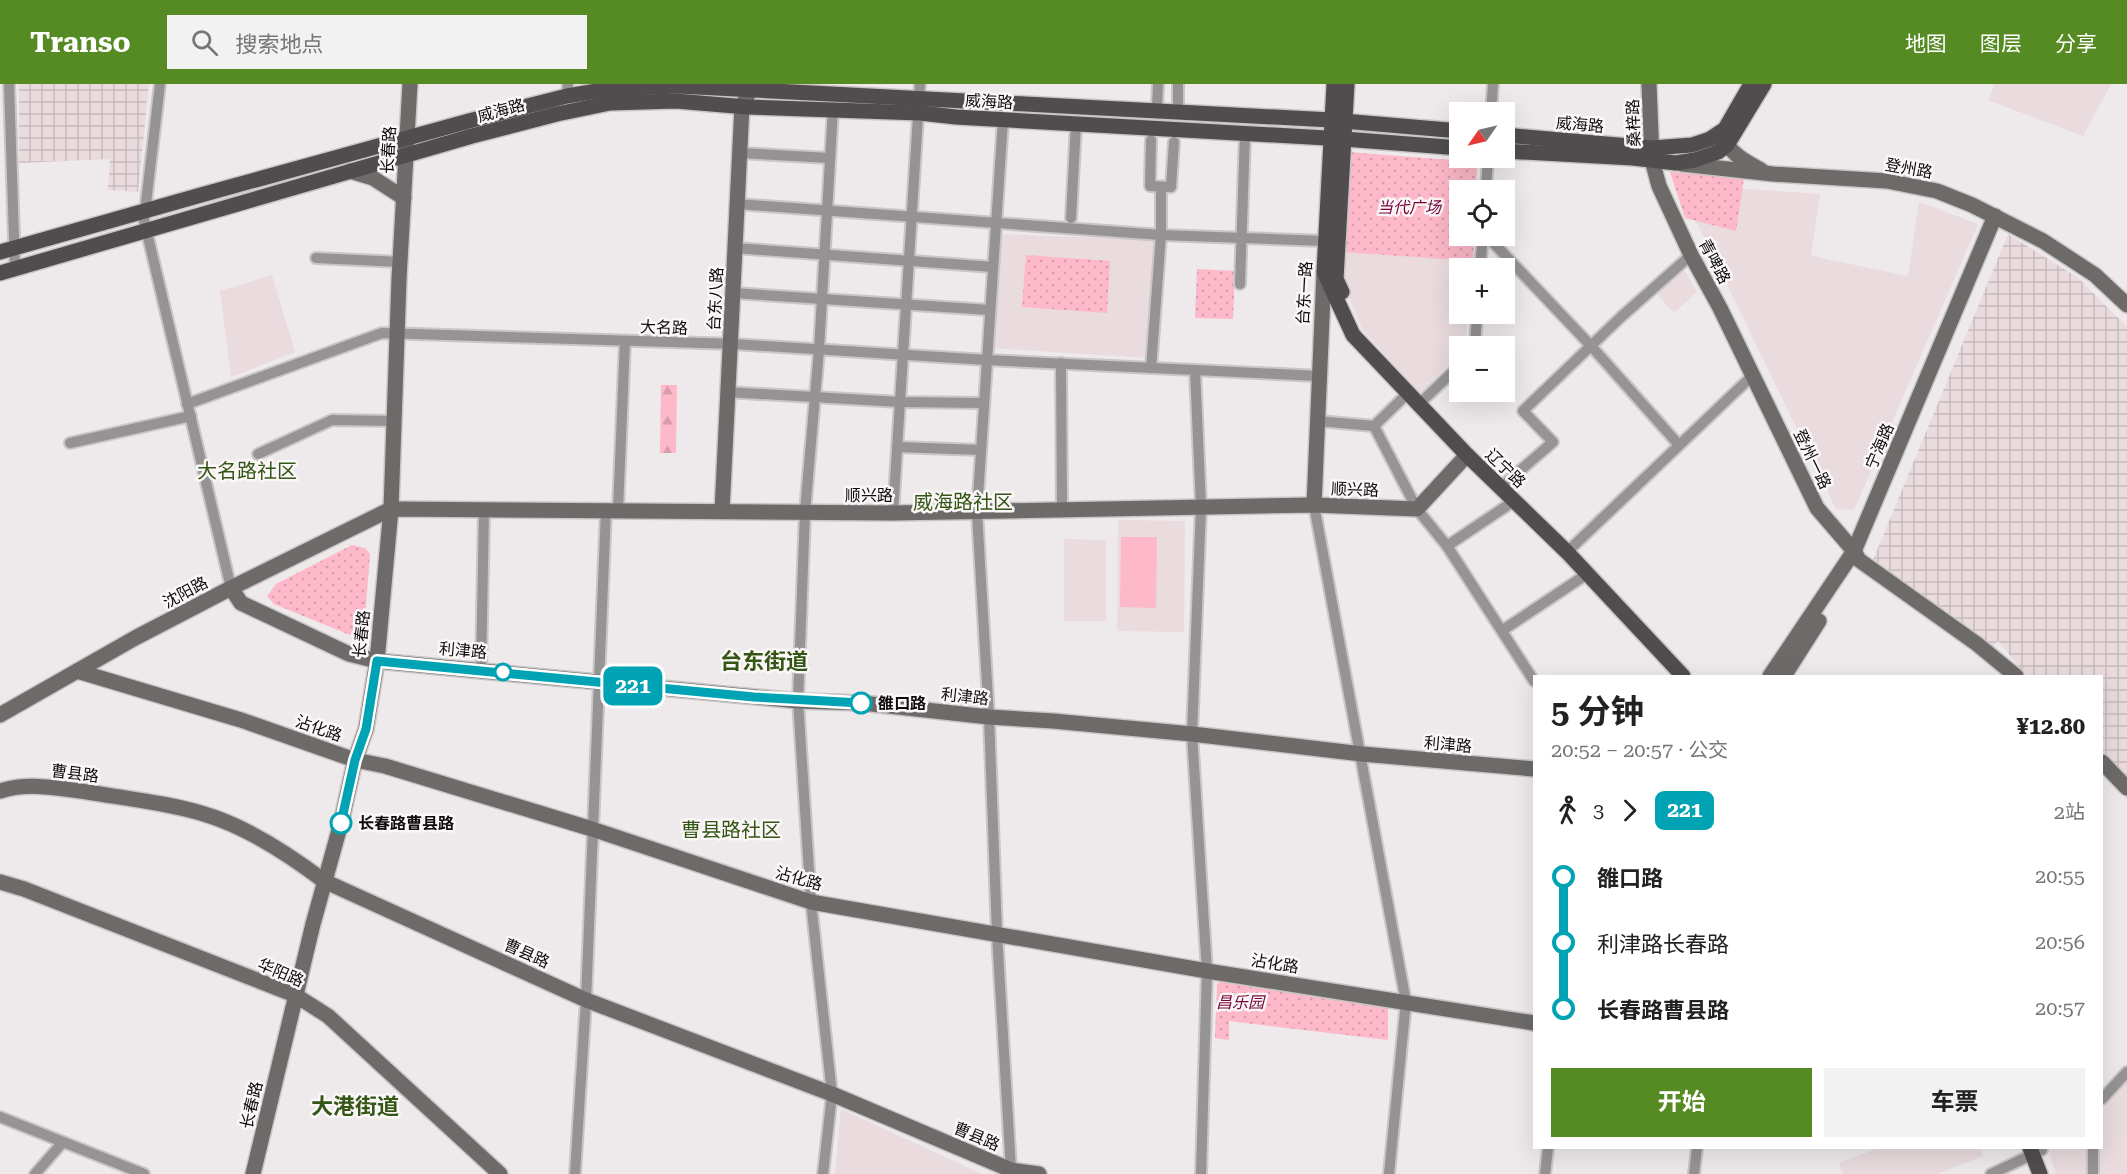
<!DOCTYPE html>
<html lang="zh">
<meta charset="utf-8">
<style>
:root{--surface:#fff;--page:#f2f2f2;--text:#222;--muted:#767676;--accent:#568a23}
body{margin:0;font-family:"Roboto Serif","Noto Sans SC",serif;background:var(--page);color:var(--text);height:100vh;display:flex;flex-direction:column;font-size:22px;white-space:nowrap}
*{box-sizing:border-box;margin:0}
p{font-size:20px;color:var(--muted)}
.icon{flex:none;width:33px;height:33px;fill:none;stroke:currentColor;stroke-width:2;stroke-linecap:round;stroke-linejoin:round}
.map{position:relative;flex:1;overflow:hidden}
.drawer{position:absolute;left:1533px;top:591px;width:570px;height:474px;display:flex;flex-direction:column;background:var(--surface);border-radius:0px;box-shadow:0 6px 24px #0002}
.drawer>*{flex:none}
.badge{padding:0 12px;border-radius:9px;font-size:21px;line-height:39px}
.needle{width:39px;rotate:236deg}
.fabs{position:absolute;left:1449px;top:18px;display:grid;gap:12px}
.fabs a{display:grid;place-items:center;width:66px;height:66px;border-radius:0px;background:var(--surface);box-shadow:0 6px 24px #0002;font-size:30px}
.map>.badge{position:absolute;translate:-50% -50%;box-shadow:0 0 0 3px #fff}
.legs{display:flex;align-items:center;gap:9px;height:66px;padding:0 18px;font-size:20px}
.legs p{margin-inline-start:auto}
.summary{display:flex;align-items:center;justify-content:space-between;height:102px;padding:0 18px}
h1{font-size:33px;font-weight:700;line-height:45px}
.cta{display:flex;gap:12px;margin-top:auto;padding:12px 18px}
.cta a{flex:1;height:69px;border-radius:0px;background:var(--accent);color:#fff;font-size:24px;font-weight:700;line-height:69px;text-align:center}
.cta a+a{background:var(--page);color:var(--text)}
ul{padding:0 18px;list-style:none}
li{display:flex;align-items:center;gap:21px;height:66px;font-size:22px}
li i{display:grid;place-items:center;width:9px;height:100%;margin:0 8px;background:currentColor}
li i::after{content:'';width:15px;height:15px;margin:-8px;border:4px solid;border-radius:50%;background:var(--surface)}
li p{margin-inline-start:auto}
li:first-child i{background:linear-gradient(#0000 50%,currentColor 0)}
li:last-child i{background:linear-gradient(currentColor 50%,#0000 0)}
header{display:flex;align-items:center;gap:36px;box-sizing:border-box;height:84px;padding:0 30px;background:var(--accent);color:#fff}
header strong{font-size:28px}
nav{display:flex;gap:33px;margin-inline-start:auto;font-size:21px}
.search{width:420px;height:54px;background:var(--page);display:flex;align-items:center;gap:15px;box-sizing:border-box;padding:0 21px;border-radius:0px;color:var(--muted);font-size:22px}
.map>svg:first-child{display:block}
.built{fill:#e9dbde}
.industrial{fill:url(#industrial-grid)}
.green{fill:url(#green-dots)}
.forest{fill:url(#forest-firs)}
.pitch{fill:#fdb8c9}
.lines{fill:none;stroke-linecap:round;stroke-linejoin:round}
.street-casing{stroke:#cac6c6;stroke-width:14}
.secondary-casing{stroke:#cac6c6;stroke-width:18}
.primary-casing{stroke:#cac6c6;stroke-width:18}
.street{stroke:#959394;stroke-width:10}
.secondary{stroke:#6d6a6a;stroke-width:15}
.primary{stroke:#514d4e;stroke-width:15}
.line-1-casing{stroke:#fff;stroke-width:14}
.line-1{stroke:#00a3b4;stroke-width:9}
.stop-1-dot{fill:#fff;stroke:#00a3b4;stroke-width:3}
.labels{text-anchor:middle;stroke-width:5;stroke-linejoin:round;paint-order:stroke}
.street-label{font-size:16px;fill:#0d0c0c;stroke:#fbf6f7}
.park-label{font-size:16px;font-style:italic;fill:#740337;stroke:#fbf6f7}
.stop-label{font-size:16px;font-weight:bold;fill:#0d0c0c;stroke:#fbf6f7;text-anchor:start}
.quarter-label{font-size:20px;fill:#345615;stroke:#fbf6f7}
.district-label{font-size:22px;font-weight:bold;fill:#345615;stroke:#fbf6f7}
</style>
<header>
<strong>Transo</strong>
<div class="search"><svg class="icon" aria-label="search" viewBox="0 0 24 24"><circle cx="10" cy="10" r="6"/><path d="M15 15l6 6"/></svg>搜索地点</div>
<nav><a>地图</a><a>图层</a><a>分享</a></nav>
</header>
<div class="map">
<svg width="2127" height="1090" viewBox="0 0 2127 1090">
<defs>
<pattern id="industrial-grid" width="8" height="8" patternUnits="userSpaceOnUse" patternTransform="scale(1.5)"><rect width="8" height="8" fill="#e9dbde"/><path d="M0 4h8M4 0v8" fill="none" stroke="#c7bbbd"/></pattern>
<pattern id="green-dots" width="8" height="8" patternUnits="userSpaceOnUse" patternTransform="scale(1.5)"><rect width="8" height="8" fill="#fdb8c9"/><path d="M2 2h.1M6 6h.1" fill="none" stroke="#d89dab" stroke-width="1.8" stroke-linecap="round"/></pattern>
<pattern id="forest-firs" width="22" height="20" patternUnits="userSpaceOnUse" patternTransform="scale(1.5)"><rect width="22" height="20" fill="#fdb8c9"/><path d="M5 1l3.5 6h-7zM16 11l3.5 6h-7z" fill="#d89dab"/></pattern>
</defs>
<rect width="100%" height="100%" fill="#eee9ea"/>
<g class="built">
<path d="M 1995,0 L 2111,0 L 2083,52 L 1988,16 Z"/>
<path d="M 1477,78 L 1476,106 L 1460,106 L 1460,152 L 1474,152 L 1472,184 L 1460,184 L 1460,230 L 1468,230 L 1465,262 L 1460,262 L 1459,270 L 1420,309 L 1362,245 L 1341,194 L 1342,168 Z"/>
<path d="M 1678,100 L 1820,110 L 1811,172 L 1908,192 L 1919,118 L 1978,140 L 1854,426 L 1836,425 Z"/>
<path d="M 999,150 L 1156,156 L 1147,274 L 992,264 Z"/>
<path d="M 1680,186 L 1686,188 L 1697,208 L 1674,229 L 1655,208 Z"/>
<path d="M 272,191 L 295,268 L 231,293 L 220,207 Z"/>
<path d="M 1118,436 L 1185,437 L 1184,548 L 1117,547 Z"/>
<path d="M 1064,455 L 1106,456 L 1106,537 L 1064,537 Z"/>
<path d="M 2127,983 L 2127,1090 L 2056,1090 L 2048,1064 L 2102,1064 L 2102,1007 Z"/>
<path d="M 841,1025 L 982,1090 L 835,1090 Z"/>
<path d="M 1879,1064 L 1980,1064 L 1983,1072 L 1937,1090 L 1843,1090 L 1839,1079 Z"/>
</g>
<g class="industrial">
<path d="M 19,0 L 149,0 L 138,108 L 108,106 L 110,75 L 19,79 Z"/>
<path d="M 2008,150 L 2077,193 L 2127,243 L 2127,715 L 2102,684 L 2102,592 L 2027,592 L 1998,557 L 1984,571 L 1871,481 Z"/>
</g>
<g class="green">
<path d="M 1349,68 L 1477,78 L 1476,106 L 1460,106 L 1460,152 L 1474,152 L 1473,175 L 1459,176 L 1342,168 Z"/>
<path d="M 1670,88 L 1744,94 L 1736,147 L 1685,134 Z"/>
<path d="M 1026,171 L 1110,177 L 1107,229 L 1022,223 Z"/>
<path d="M 1197,185 L 1235,187 L 1233,235 L 1195,234 Z"/>
<path d="M 352,461 L 365,464 L 370,470 L 364,547 L 350,551 L 274,520 L 267,512 L 276,500 Z"/>
<path d="M 1223,896 L 1388,924 L 1388,956 L 1229,937 L 1229,956 L 1215,954 L 1217,900 Z"/>
</g>
<path class="forest" d="M 661,301 L 677,301 L 676,369 L 660,369 Z"/>
<path class="pitch" d="M 1121,453 L 1157,453 L 1156,524 L 1120,523 Z"/>
<g class="lines">
<g class="street-casing">
<g id="street">
<path d="M 9,0 L 15,185"/>
<path d="M 160,0 L 144,136 L 231,504"/>
<path d="M 567,12 L 568,0"/>
<path d="M 1157,24 L 1158,0"/>
<path d="M 1178,25 L 1178,0"/>
<path d="M 1491,28 L 1493,0"/>
<path d="M 1003,36 L 977,428 L 989,633 L 997,850 L 1011,1086"/>
<path d="M 1151,56 L 1150,102 L 1171,103 L 1174,58"/>
<path d="M 740,69 L 829,74"/>
<path d="M 1486,106 L 1488,74"/>
<path d="M 738,120 L 1161,151 L 1325,157"/>
<path d="M 1071,134 L 1076,40"/>
<path d="M 1487,152 L 1592,263 L 1679,361"/>
<path d="M 735,164 L 993,183"/>
<path d="M 316,174 L 401,178"/>
<path d="M 1480,184 L 1483,152"/>
<path d="M 1240,200 L 1245,50"/>
<path d="M 733,209 L 990,226"/>
<path d="M 1475,262 L 1477,230"/>
<path d="M 1061,279 L 1062,426"/>
<path d="M 1151,284 L 1161,151 L 1161,103"/>
<path d="M 1195,286 L 1319,292"/>
<path d="M 727,308 L 900,318 L 984,319"/>
<path d="M 187,320 L 382,249 L 734,260 L 987,276 L 1195,286 L 1201,423 L 1192,650 L 1207,887 L 1201,1090"/>
<path d="M 1419,320 L 1460,281"/>
<path d="M 1318,337 L 1374,342 L 1408,309"/>
<path d="M 1374,342 L 1417,425 L 1447,462 L 1534,597"/>
<path d="M 70,359 L 191,332"/>
<path d="M 897,363 L 981,366"/>
<path d="M 258,370 L 332,336 L 394,337"/>
<path d="M 1500,404 L 1553,358 L 1523,327 L 1621,233 L 1691,171"/>
<path d="M 1314,421 L 1406,918 L 1389,1090"/>
<path d="M 618,426 L 625,257"/>
<path d="M 893,429 L 920,0"/>
<path d="M 1447,462 L 1514,417"/>
<path d="M 1567,468 L 1752,292"/>
<path d="M 1503,546 L 1587,490"/>
<path d="M 481,586 L 484,426"/>
<path d="M 2102,1015 L 2127,988"/>
<path d="M 0,1033 L 144,1090"/>
<path d="M 35,1090 L 63,1058"/>
<path d="M 575,1090 L 586,916 L 606,426"/>
<path d="M 823,1090 L 832,1010 L 811,818 L 798,617 L 805,428 L 819,266 L 833,25"/>
<path d="M 1545,1090 L 1548,1064"/>
<path d="M 1694,1090 L 1697,1064"/>
<path d="M 1991,1090 L 2042,1066"/>
<path d="M 2093,1090 L 2093,1064"/>
</g>
</g>
<g class="secondary-casing">
<g id="secondary">
<path d="M 1649,0 L 1652,76 L 1659,102 L 1691,171 L 1720,224 L 1817,424 L 1854,467 L 1859,476 L 1977,560 L 2016,592"/>
<path d="M 1724,50 C 1726,68 1746,78 1761,86"/>
<path d="M 1682,80 L 1773,90 L 1887,97 L 1937,107 L 1972,121 L 2043,157 L 2095,191 L 2127,221"/>
<path d="M 350,87 L 373,94 L 404,114"/>
<path d="M 1314,421 L 1324,188"/>
<path d="M 722,427 L 742,22 L 750,7 L 750,0"/>
<path d="M 231,504 L 241,519 L 349,570 L 377,577 L 798,617 L 862,619 L 989,633 L 1053,637 L 1192,650 L 1362,670 L 1534,685"/>
<path d="M 77,587 L 241,636 L 355,676 L 385,682 L 592,745 L 811,818 L 1207,887 L 1534,939"/>
<path d="M 1770,592 L 1854,467 L 1995,132"/>
<path d="M 1784,592 L 1819,537"/>
<path d="M 0,631 L 135,554 L 231,504 L 391,425 L 893,429 L 1314,421 L 1417,425 L 1467,371"/>
<path d="M 2102,678 L 2127,704"/>
<path d="M 0,707 C 28,698 58,704 87,708 C 123,714 169,719 204,730 C 245,742 291,772 324,797 L 586,916 L 832,1010 L 1011,1086 L 1039,1090"/>
<path d="M 0,798 L 24,805 L 295,911 L 328,932 L 500,1090"/>
<path d="M 253,1090 L 313,840 L 341,739 L 355,676 L 366,645 L 377,577 L 391,425 L 399,195 L 410,0"/>
</g>
</g>
<g class="primary-casing">
<g id="primary">
<path d="M 1334,0 L 1324,188 L 1353,251 L 1467,371 L 1567,468 L 1683,592"/>
<path d="M 1504,51 L 1652,64 L 1692,61 L 1710,55 L 1725,45 L 1751,0"/>
<path d="M 1504,67 L 1633,74 L 1676,79 L 1695,76 L 1718,68 L 1727,61 L 1764,0"/>
<path d="M 0,168 L 201,111 L 469,37 L 567,12 L 608,5 L 678,2 L 1331,36 L 1460,47"/>
<path d="M 0,189 L 472,52 L 557,30 L 610,19 L 676,17 L 747,23 L 920,29 L 956,33 L 1344,55 L 1460,64"/>
<path d="M 1342,208 L 1336,195 L 1347,0"/>
<path d="M 2030,1064 L 2040,1090"/>
</g>
</g>
<use href="#street" class="street"/>
<use href="#secondary" class="secondary"/>
<use href="#primary" class="primary"/>
</g>
<g class="lines">
<g class="line-1-casing">
<path id="line-1" d="M 341,739 L 355,676 L 366,645 L 377,577 L 754,613 L 861,619"/>
</g>
<use href="#line-1" class="line-1"/>
</g>
<g class="stop-1-dot">
<circle cx="503" cy="588" r="8"/>
<circle cx="861" cy="619" r="10"/>
<circle cx="341" cy="739" r="10"/>
</g>
<g class="labels">
<g class="street-label">
<text transform="translate(989 17) rotate(3)" y="6">威海路</text>
<text transform="translate(501 26) rotate(-15)" y="6">威海路</text>
<text transform="translate(1633 39) rotate(-92)" y="6">桑梓路</text>
<text transform="translate(1580 40) rotate(5)" y="6">威海路</text>
<text transform="translate(388 66) rotate(-87)" y="6">长春路</text>
<text transform="translate(1909 84) rotate(10)" y="6">登州路</text>
<text transform="translate(1715 177) rotate(62)" y="6">青啤路</text>
<text transform="translate(1304 209) rotate(-87)" y="6">台东一路</text>
<text transform="translate(715 215) rotate(-87)" y="6">台东八路</text>
<text transform="translate(664 243) rotate(2)" y="6">大名路</text>
<text transform="translate(1879 362) rotate(-67)" y="6">宁海路</text>
<text transform="translate(1813 375) rotate(64)" y="6">登州一路</text>
<text transform="translate(1506 384) rotate(44)" y="6">辽宁路</text>
<text transform="translate(1355 405) rotate(2)" y="6">顺兴路</text>
<text x="869" y="417">顺兴路</text>
<text transform="translate(185 508) rotate(-28)" y="6">沈阳路</text>
<text transform="translate(361 550) rotate(-84)" y="6">长春路</text>
<text transform="translate(463 566) rotate(5)" y="6">利津路</text>
<text transform="translate(965 612) rotate(6)" y="6">利津路</text>
<text transform="translate(319 644) rotate(19)" y="6">沾化路</text>
<text transform="translate(1448 660) rotate(5)" y="6">利津路</text>
<text transform="translate(75 689) rotate(7)" y="6">曹县路</text>
<text transform="translate(799 794) rotate(16)" y="6">沾化路</text>
<text transform="translate(527 869) rotate(24)" y="6">曹县路</text>
<text transform="translate(1275 879) rotate(9)" y="6">沾化路</text>
<text transform="translate(281 888) rotate(23)" y="6">华阳路</text>
<text transform="translate(251 1021) rotate(-77)" y="6">长春路</text>
<text transform="translate(977 1052) rotate(23)" y="6">曹县路</text>
</g>
<g class="park-label">
<text x="1409" y="129">当代广场</text>
<text x="1240" y="924">昌乐园</text>
</g>
<g class="stop-label">
<text x="878" y="625">雒口路</text>
<text x="358" y="745">长春路曹县路</text>
</g>
<g class="quarter-label">
<text x="247" y="394">大名路社区</text>
<text x="963" y="425">威海路社区</text>
<text x="731" y="753">曹县路社区</text>
</g>
<g class="district-label">
<text x="764" y="585">台东街道</text>
<text x="355" y="1030">大港街道</text>
</g>
</g>
</svg>
<div class="fabs">
<a><svg class="needle" viewBox="-14 -14 28 28"><path d="M0-13l5 13h-10z" fill="#e53935"/><path d="M0 13l5-13h-10z" fill="#767676"/></svg></a>
<a><svg class="icon" aria-label="locate" viewBox="0 0 24 24"><circle cx="12" cy="12" r="6"/><path d="M12 2v4M12 18v4M2 12h4M18 12h4"/></svg></a>
<a>+</a>
<a>−</a>
</div>
<b class="badge" style="left:633px;top:602px;background:#00a3b4;color:#fff">221</b>
<section class="drawer">
<div class="summary"><div><h1>5 分钟</h1><p>20:52 – 20:57 · 公交</p></div><b>¥12.80</b></div>
<div class="legs"><svg class="icon" aria-label="walk" viewBox="0 0 24 24"><circle cx="13" cy="4" r="2"/><path d="M13 8l-2 6 4 7M11 14l-3 7M7 12l3-4h3l4 4"/></svg>3<svg class="icon" aria-label="forward" viewBox="0 0 24 24"><path d="M9 5l7 7-7 7"/></svg><b class="badge" style="background:#00a3b4;color:#fff">221</b><p>2站</p></div>
<ul>
<li><i style="color:#00a3b4"></i><b>雒口路</b><p>20:55</p></li>
<li><i style="color:#00a3b4"></i><span>利津路长春路</span><p>20:56</p></li>
<li><i style="color:#00a3b4"></i><b>长春路曹县路</b><p>20:57</p></li>
</ul>
<div class="cta"><a>开始</a><a>车票</a></div>
</section>
</div>
